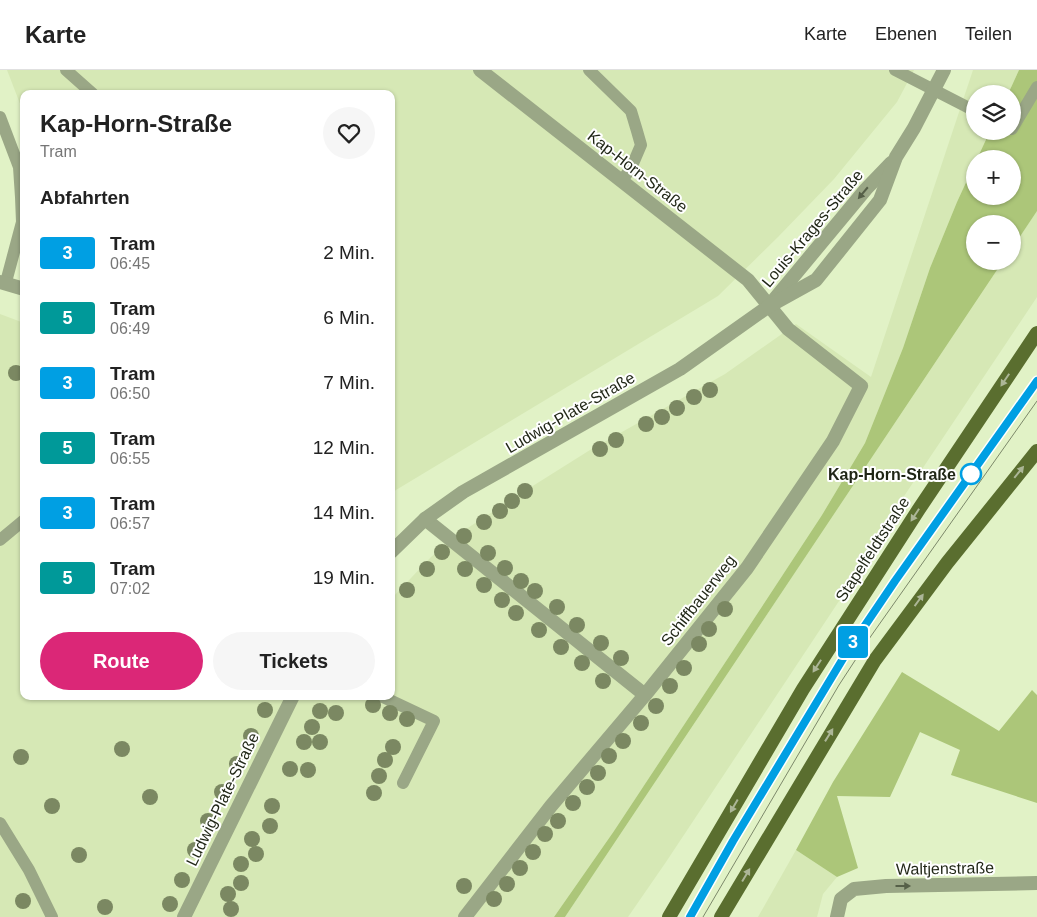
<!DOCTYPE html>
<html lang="de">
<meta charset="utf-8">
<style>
:root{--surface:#fff;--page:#f6f6f6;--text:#222;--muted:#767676;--line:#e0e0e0;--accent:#db2777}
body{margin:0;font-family:Arial,sans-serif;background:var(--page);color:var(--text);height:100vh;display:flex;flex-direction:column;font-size:19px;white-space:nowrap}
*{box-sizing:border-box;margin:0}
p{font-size:16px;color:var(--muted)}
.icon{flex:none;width:28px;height:28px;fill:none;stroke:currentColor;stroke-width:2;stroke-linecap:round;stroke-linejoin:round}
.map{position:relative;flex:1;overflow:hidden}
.panel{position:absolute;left:20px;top:20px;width:375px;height:610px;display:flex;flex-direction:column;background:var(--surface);border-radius:10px;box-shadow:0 1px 4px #0004}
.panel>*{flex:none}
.badge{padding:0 10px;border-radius:4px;font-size:18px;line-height:32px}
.tools{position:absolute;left:966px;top:15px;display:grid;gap:10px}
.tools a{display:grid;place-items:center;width:55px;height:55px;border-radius:50%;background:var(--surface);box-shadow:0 1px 4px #0004;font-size:25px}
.map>.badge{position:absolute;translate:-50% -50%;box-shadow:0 0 0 2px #fff}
h2{padding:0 20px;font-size:19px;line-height:45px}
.round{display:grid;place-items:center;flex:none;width:52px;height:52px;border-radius:26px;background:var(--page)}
.summary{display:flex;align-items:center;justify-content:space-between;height:85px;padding:0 20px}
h1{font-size:24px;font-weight:800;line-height:38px}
.action{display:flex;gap:10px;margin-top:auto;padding:10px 20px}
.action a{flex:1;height:58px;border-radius:30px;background:var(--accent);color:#fff;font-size:20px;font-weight:800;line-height:58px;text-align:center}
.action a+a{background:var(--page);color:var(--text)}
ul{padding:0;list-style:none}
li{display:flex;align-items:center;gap:15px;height:65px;padding:0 20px}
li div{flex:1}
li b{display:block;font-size:19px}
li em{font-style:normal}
li .badge{min-width:55px;font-weight:700;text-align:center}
header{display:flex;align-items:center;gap:30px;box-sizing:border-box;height:70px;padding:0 25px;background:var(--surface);border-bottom:1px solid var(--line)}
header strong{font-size:24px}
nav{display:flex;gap:28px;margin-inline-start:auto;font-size:18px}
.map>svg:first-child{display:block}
.built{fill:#d6e8b5}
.green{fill:#acc679}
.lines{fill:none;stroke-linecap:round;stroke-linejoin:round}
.service{stroke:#9aa786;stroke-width:12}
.minor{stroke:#9aa786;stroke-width:14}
.tertiary{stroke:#9aa786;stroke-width:14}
.primary{stroke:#5a6e2f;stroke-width:14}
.tram{stroke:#7c886a;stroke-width:1}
.tree{fill:#7b8862}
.oneway{fill:#566048}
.oneway2{fill:#acb697}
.line-casing{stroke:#fff;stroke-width:11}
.line{stroke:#009fe3;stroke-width:8}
.stop-dot{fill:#fff;stroke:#009fe3;stroke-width:2.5}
.labels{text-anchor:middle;stroke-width:4;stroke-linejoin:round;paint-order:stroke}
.street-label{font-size:16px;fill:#1f2515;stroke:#fff}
.stop-label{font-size:16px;font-weight:bold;fill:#1f2515;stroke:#fff;text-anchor:end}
</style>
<header>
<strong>Karte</strong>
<nav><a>Karte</a><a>Ebenen</a><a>Teilen</a></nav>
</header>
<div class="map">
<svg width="1037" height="847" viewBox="0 0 1037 847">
<rect width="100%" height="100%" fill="#e1f2c6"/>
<g class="built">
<path d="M 7,0 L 914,0 L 897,32 L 834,109 L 778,167 L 718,226 L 391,423 L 391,24 L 24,24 L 24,44 Z"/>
<path d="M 973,0 L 1019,0 L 1008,24 L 975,24 L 975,61 L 990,61 L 977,89 L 975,89 L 975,93 L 957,132 L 930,198 L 903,278 L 865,373 L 822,445 L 738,573 L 614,761 L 554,847 L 0,847 L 0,244 L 24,253 L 24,626 L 391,626 L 391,529 L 431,487 L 460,463 L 520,424 L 590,380 L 725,304 L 796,254 L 871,307 Z"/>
<path d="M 1037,141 L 1037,227 L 840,522 L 843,525 L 666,792 L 628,847 L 565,847 L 1003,191 L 1012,191 L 1013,177 Z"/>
<path d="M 796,780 L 837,807 L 823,824 L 817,847 L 758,847 Z"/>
</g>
<g class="green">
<path d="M 1019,0 L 1037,0 L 1037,141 L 1013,177 L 1012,154 L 975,154 L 975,191 L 1003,191 L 565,847 L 554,847 L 614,761 L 738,573 L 822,445 L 865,373 L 903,278 L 930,198 L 957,132 L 975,93 L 975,126 L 1012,126 L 1012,89 L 977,89 L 990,61 L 1012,61 L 1012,24 L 1008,24 Z"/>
<path d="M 902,602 L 999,661 L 1032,620 L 1037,625 L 1037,733 L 951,705 L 960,680 L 920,662 L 890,727 L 837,726 L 858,798 L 837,807 L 796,780 L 833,712 Z"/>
</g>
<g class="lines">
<g class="service">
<path d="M 66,0 L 93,24"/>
<path d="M 589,0 L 631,41 L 637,61 L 641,75 L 632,96 L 622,111"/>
<path d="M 895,0 L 975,41"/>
<path d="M 0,47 L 19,97 L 21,127 L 22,152 L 6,212"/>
<path d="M 1012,59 L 1037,17"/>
<path d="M 0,470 L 24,450"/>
<path d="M 381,626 L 434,651 L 403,713"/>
<path d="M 0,753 L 29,800 L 52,847"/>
</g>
<g class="minor">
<path d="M 0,212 L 24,219"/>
<path d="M 425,449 L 645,625"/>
<path d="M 465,847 L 551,736 L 645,625 L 747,498 L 833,371 L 861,316 L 788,259 L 748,210 L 480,0"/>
<path d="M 837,847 L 841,829 L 854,819 L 886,816 L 1037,813"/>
</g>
<g class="tertiary">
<path d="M 773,231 L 866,119 L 891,93"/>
<path d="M 391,482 L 425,449 L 463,422 L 680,299 L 769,236 L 816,210 L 880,130 L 896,87 L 914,58 L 944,0"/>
<path d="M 184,847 L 293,626"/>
</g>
<g class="primary">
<path d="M 669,847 L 803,619 L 919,439 L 1037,263"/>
<path d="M 721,847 L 875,590 L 947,493 L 1037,381"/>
</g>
<g class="tram">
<path d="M 690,847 L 733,771 L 847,582 L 885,526 L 1037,311"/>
<path d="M 703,847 L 839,615 L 871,566 L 1037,331"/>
</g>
</g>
<g class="tree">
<circle cx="16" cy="303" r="8"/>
<circle cx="710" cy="320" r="8"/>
<circle cx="694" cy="327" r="8"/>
<circle cx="677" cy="338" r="8"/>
<circle cx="662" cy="347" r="8"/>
<circle cx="646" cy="354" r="8"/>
<circle cx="616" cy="370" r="8"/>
<circle cx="600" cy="379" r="8"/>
<circle cx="525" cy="421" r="8"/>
<circle cx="512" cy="431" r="8"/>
<circle cx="500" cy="441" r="8"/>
<circle cx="484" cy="452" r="8"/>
<circle cx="464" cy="466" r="8"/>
<circle cx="442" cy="482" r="8"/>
<circle cx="488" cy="483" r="8"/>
<circle cx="505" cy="498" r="8"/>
<circle cx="427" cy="499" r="8"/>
<circle cx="465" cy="499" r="8"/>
<circle cx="521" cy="511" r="8"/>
<circle cx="484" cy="515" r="8"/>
<circle cx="407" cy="520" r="8"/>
<circle cx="535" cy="521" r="8"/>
<circle cx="502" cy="530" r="8"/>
<circle cx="557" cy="537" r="8"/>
<circle cx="725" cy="539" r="8"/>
<circle cx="516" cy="543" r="8"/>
<circle cx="577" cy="555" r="8"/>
<circle cx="709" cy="559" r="8"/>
<circle cx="539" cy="560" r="8"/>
<circle cx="601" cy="573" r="8"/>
<circle cx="699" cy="574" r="8"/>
<circle cx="561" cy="577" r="8"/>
<circle cx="621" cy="588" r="8"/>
<circle cx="582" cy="593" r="8"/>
<circle cx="684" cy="598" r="8"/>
<circle cx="603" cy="611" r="8"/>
<circle cx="670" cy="616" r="8"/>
<circle cx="373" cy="635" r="8"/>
<circle cx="656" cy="636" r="8"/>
<circle cx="265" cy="640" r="8"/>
<circle cx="320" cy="641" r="8"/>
<circle cx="336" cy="643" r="8"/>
<circle cx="390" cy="643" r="8"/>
<circle cx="407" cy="649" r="8"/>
<circle cx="641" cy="653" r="8"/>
<circle cx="312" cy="657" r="8"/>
<circle cx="251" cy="666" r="8"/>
<circle cx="623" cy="671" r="8"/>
<circle cx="304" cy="672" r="8"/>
<circle cx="320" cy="672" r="8"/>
<circle cx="393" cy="677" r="8"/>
<circle cx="122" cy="679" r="8"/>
<circle cx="609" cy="686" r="8"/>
<circle cx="21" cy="687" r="8"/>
<circle cx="385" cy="690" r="8"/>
<circle cx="237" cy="694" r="8"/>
<circle cx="290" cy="699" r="8"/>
<circle cx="308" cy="700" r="8"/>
<circle cx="598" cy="703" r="8"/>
<circle cx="379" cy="706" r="8"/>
<circle cx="587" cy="717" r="8"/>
<circle cx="222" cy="722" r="8"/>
<circle cx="374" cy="723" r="8"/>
<circle cx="150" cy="727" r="8"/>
<circle cx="573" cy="733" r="8"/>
<circle cx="52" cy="736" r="8"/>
<circle cx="272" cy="736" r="8"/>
<circle cx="208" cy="751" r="8"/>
<circle cx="558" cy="751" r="8"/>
<circle cx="270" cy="756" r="8"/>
<circle cx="545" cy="764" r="8"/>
<circle cx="252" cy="769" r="8"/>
<circle cx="195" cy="780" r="8"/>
<circle cx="533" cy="782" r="8"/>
<circle cx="256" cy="784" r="8"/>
<circle cx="79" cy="785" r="8"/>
<circle cx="241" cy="794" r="8"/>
<circle cx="520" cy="798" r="8"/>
<circle cx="182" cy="810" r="8"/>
<circle cx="241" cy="813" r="8"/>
<circle cx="507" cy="814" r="8"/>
<circle cx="464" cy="816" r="8"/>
<circle cx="228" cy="824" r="8"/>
<circle cx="494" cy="829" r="8"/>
<circle cx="23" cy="831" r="8"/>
<circle cx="170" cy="834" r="8"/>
<circle cx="105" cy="837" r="8"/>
<circle cx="231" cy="839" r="8"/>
</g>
<defs><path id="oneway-solid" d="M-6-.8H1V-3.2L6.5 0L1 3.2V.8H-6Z" transform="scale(1.25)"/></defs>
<g class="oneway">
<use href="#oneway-solid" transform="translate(863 123) rotate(130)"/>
<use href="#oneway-solid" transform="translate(903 816)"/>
</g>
<g class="oneway2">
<use href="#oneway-solid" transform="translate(1005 310) rotate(124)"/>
<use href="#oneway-solid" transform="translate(1019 402) rotate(-51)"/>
<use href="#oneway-solid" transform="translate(915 445) rotate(123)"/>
<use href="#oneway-solid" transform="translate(919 530) rotate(-54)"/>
<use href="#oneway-solid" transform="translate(817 596) rotate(123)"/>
<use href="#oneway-solid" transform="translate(829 665) rotate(-58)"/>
<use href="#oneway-solid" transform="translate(734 736) rotate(120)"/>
<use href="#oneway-solid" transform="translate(746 805) rotate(-59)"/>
</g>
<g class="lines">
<g class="line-casing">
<path id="line" d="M 690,847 L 733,771 L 847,582 L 895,511 L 1037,311"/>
</g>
<use href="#line" class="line"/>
</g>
<circle class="stop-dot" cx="971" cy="404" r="10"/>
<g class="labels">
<g class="street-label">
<text transform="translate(638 101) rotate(38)" y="6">Kap-Horn-Straße</text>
<text transform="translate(812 158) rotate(-50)" y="6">Louis-Krages-Straße</text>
<text transform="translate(570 342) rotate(-30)" y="6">Ludwig-Plate-Straße</text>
<text transform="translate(872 479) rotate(-57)" y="6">Stapelfeldtstraße</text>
<text transform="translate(698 530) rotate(-52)" y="6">Schiffbauerweg</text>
<text transform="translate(222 729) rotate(-64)" y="6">Ludwig-Plate-Straße</text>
<text transform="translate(945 798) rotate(-1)" y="6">Waltjenstraße</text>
</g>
<g class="stop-label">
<text x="956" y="410">Kap-Horn-Straße</text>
</g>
</g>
</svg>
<div class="tools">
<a><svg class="icon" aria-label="layers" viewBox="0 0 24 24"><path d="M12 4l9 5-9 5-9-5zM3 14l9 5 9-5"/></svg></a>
<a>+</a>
<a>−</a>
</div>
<b class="badge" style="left:853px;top:572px;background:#009fe3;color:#fff">3</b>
<section class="panel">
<div class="summary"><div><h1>Kap-Horn-Straße</h1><p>Tram</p></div><a class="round"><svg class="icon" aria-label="heart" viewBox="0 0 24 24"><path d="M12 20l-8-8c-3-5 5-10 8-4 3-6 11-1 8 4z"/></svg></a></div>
<h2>Abfahrten</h2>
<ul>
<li><span class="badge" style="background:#009fe3;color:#fff">3</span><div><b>Tram</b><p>06:45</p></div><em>2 Min.</em></li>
<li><span class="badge" style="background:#099;color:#fff">5</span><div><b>Tram</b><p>06:49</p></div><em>6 Min.</em></li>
<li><span class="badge" style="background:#009fe3;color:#fff">3</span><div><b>Tram</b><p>06:50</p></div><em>7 Min.</em></li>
<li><span class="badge" style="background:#099;color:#fff">5</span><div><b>Tram</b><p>06:55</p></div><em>12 Min.</em></li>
<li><span class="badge" style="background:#009fe3;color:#fff">3</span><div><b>Tram</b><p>06:57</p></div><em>14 Min.</em></li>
<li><span class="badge" style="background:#099;color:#fff">5</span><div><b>Tram</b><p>07:02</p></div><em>19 Min.</em></li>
</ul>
<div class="action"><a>Route</a><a>Tickets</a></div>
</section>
</div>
